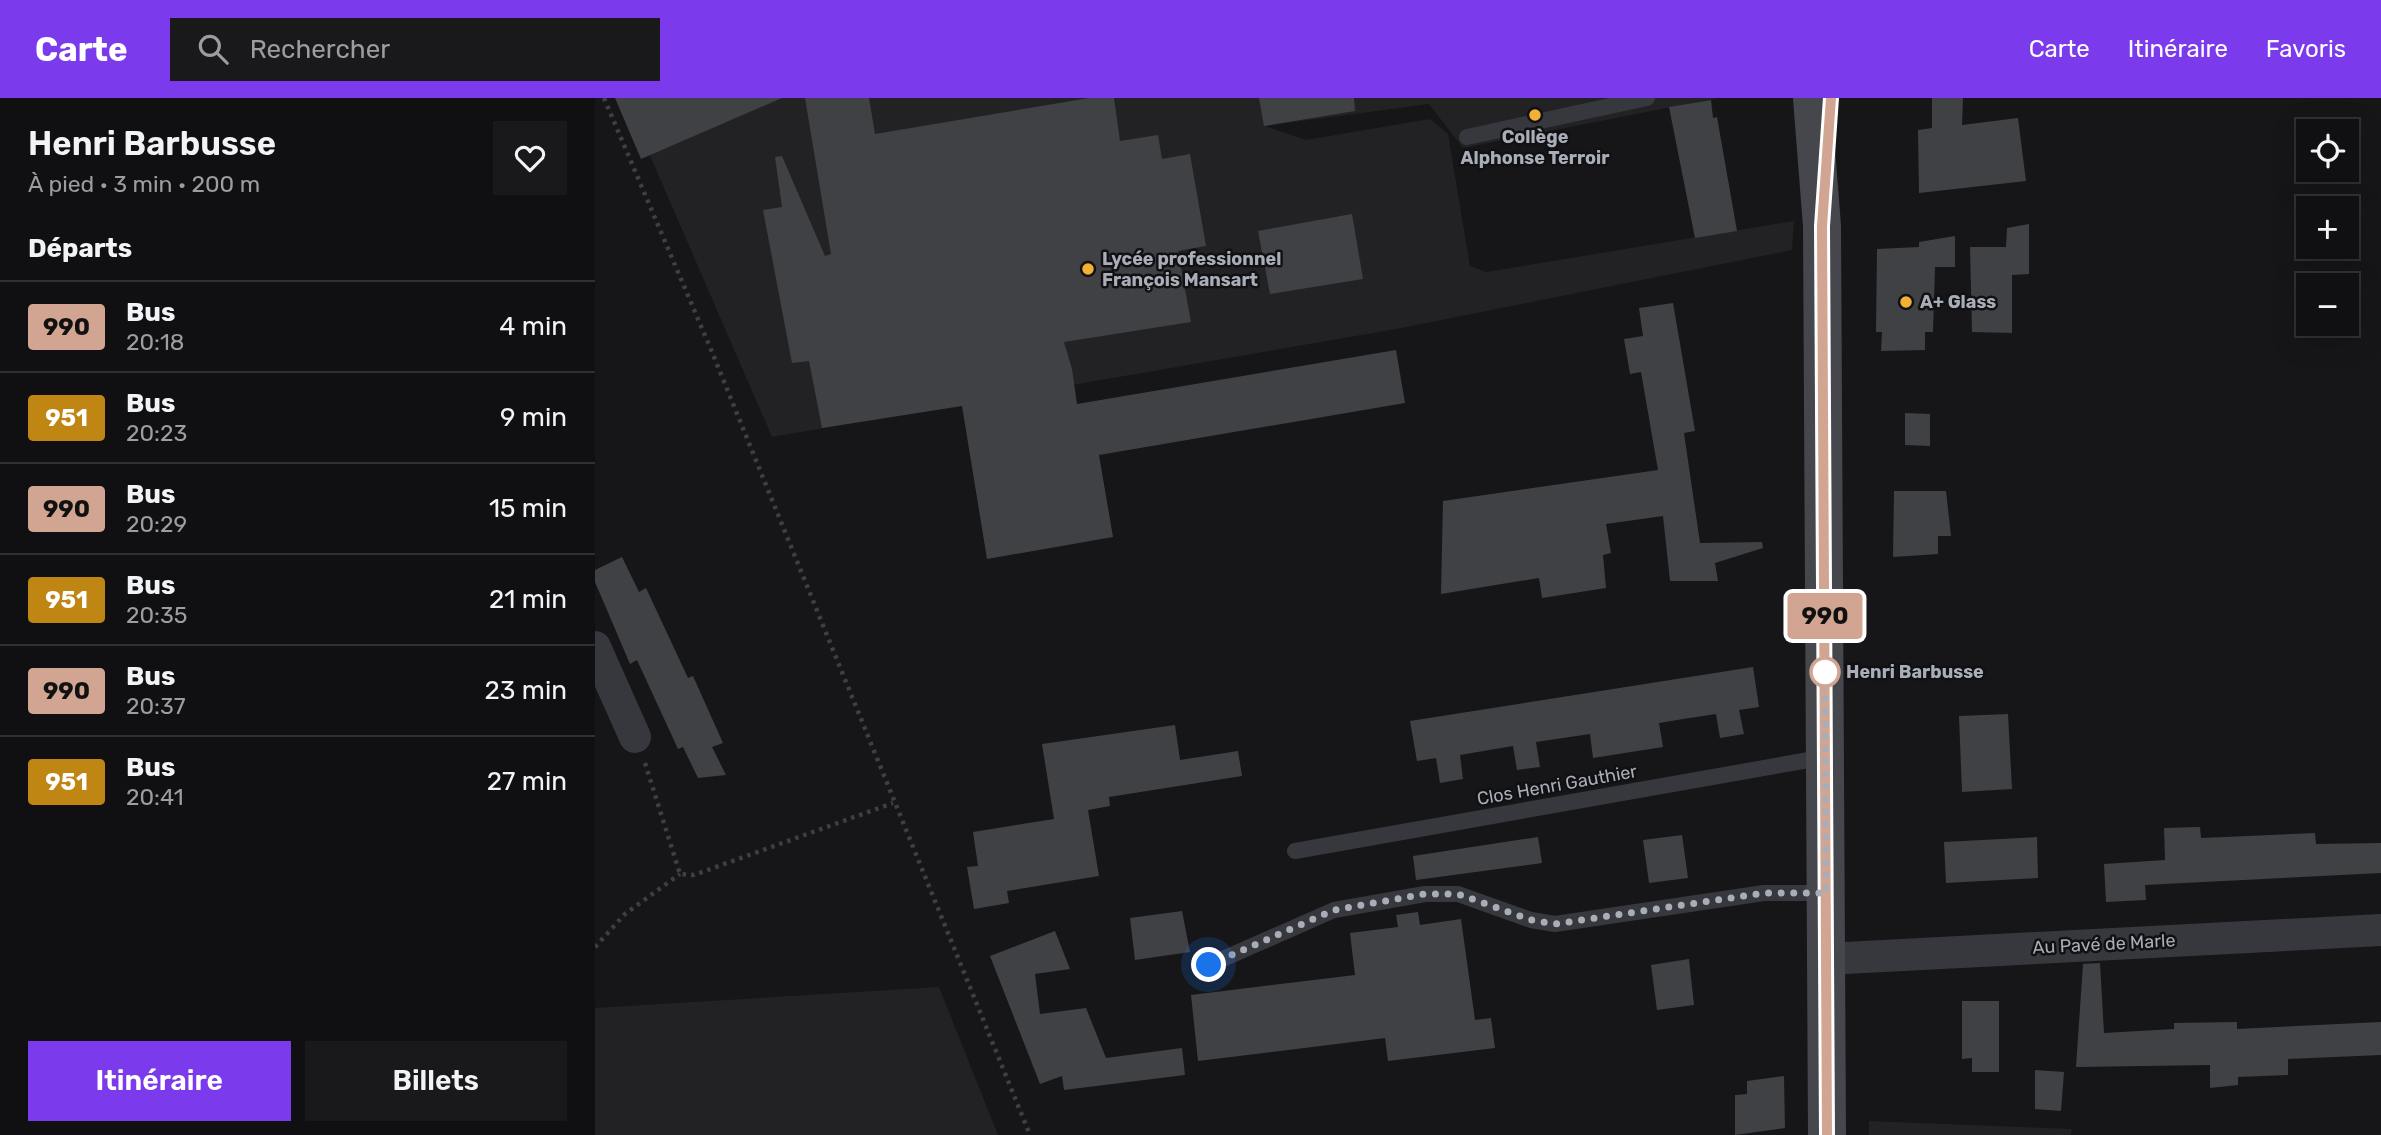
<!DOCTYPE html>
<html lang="fr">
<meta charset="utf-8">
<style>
:root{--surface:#101012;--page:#19191b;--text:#f1f3f6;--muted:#9c9d9f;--line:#303032;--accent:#7c3aed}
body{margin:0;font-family:Rubik,sans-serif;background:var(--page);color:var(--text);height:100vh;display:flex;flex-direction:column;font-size:26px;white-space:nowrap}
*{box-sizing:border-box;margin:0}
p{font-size:23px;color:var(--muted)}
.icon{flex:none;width:38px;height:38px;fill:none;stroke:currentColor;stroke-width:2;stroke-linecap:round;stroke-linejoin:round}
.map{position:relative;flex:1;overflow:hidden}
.details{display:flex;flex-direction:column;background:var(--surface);width:595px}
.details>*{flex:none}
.badge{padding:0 14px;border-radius:5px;font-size:24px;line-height:46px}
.buttons{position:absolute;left:1701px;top:21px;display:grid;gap:14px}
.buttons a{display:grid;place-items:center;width:63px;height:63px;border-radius:0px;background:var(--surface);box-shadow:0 7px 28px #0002,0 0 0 2px var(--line);font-size:35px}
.you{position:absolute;width:35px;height:35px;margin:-18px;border:5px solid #fff;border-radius:50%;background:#1a73e8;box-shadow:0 0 0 10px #1a73e833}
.map>.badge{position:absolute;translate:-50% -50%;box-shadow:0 0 0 4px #fff}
h2{padding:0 28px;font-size:26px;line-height:63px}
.round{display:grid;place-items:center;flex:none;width:74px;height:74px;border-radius:0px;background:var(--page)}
.overview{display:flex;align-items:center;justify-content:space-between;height:119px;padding:0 28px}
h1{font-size:33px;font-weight:600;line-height:52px}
.cta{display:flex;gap:14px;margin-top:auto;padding:14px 28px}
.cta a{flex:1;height:80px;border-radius:0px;background:var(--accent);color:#fff;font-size:28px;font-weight:600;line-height:80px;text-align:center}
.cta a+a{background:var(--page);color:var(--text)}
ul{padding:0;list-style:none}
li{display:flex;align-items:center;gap:21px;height:91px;padding:0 28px;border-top:2px solid var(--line)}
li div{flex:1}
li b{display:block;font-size:26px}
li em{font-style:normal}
li .badge{min-width:77px;font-weight:700;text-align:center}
header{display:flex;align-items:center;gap:42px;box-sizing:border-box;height:98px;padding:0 35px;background:var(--accent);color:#fff}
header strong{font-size:33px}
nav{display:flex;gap:38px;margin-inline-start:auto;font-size:24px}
.search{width:490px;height:63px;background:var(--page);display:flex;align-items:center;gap:18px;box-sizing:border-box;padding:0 24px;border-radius:0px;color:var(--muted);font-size:26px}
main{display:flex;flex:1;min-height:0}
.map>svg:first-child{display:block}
.built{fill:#222225}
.building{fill:#404145}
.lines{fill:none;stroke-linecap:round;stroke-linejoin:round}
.path{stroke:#3d3f44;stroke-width:4.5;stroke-dasharray:3.5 5;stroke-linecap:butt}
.lane{stroke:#37383d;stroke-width:16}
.street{stroke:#37383d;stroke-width:32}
.secondary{stroke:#45474d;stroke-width:38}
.line-casing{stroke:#fff;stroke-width:16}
.line{stroke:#d2a592;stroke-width:10}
.walk{stroke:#a8adb8;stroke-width:7;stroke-dasharray:0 12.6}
.poi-dot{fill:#f2b134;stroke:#111113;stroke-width:2.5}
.stop-dot{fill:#fff;stroke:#d2a592;stroke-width:3.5}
.labels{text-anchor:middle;stroke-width:5;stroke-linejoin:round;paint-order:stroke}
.poi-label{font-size:18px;font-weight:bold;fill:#a8adb8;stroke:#111113;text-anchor:start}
.stop-label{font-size:18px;font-weight:bold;fill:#a8adb8;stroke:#111113;text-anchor:start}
.street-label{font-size:18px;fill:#a8adb8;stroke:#111113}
</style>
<header>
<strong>Carte</strong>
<div class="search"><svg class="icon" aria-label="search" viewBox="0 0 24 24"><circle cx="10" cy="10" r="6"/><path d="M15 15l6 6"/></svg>Rechercher</div>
<nav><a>Carte</a><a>Itinéraire</a><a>Favoris</a></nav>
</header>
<main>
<section class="details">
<div class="overview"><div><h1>Henri Barbusse</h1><p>À pied · 3 min · 200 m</p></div><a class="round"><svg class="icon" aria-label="heart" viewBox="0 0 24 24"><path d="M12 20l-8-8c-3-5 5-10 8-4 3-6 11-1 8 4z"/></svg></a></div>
<h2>Départs</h2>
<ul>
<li><span class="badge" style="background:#d2a592;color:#111">990</span><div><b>Bus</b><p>20:18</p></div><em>4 min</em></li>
<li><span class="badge" style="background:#bf8614;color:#fff">951</span><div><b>Bus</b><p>20:23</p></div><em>9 min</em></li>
<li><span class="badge" style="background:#d2a592;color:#111">990</span><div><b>Bus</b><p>20:29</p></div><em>15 min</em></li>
<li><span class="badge" style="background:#bf8614;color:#fff">951</span><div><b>Bus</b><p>20:35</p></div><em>21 min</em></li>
<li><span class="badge" style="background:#d2a592;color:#111">990</span><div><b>Bus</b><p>20:37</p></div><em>23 min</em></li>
<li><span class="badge" style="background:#bf8614;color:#fff">951</span><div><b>Bus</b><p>20:41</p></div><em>27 min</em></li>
</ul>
<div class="cta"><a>Itinéraire</a><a>Billets</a></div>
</section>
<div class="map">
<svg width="1786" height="1037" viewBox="0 0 1786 1037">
<rect width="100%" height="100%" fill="#161618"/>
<g class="built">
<path d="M 30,0 L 1123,0 L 868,50 L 834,6 L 670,28 L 711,42 L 835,21 L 853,36 L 875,168 L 891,174 L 1199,123 L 1197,152 L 801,231 L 177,339 Z"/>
<path d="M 344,889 L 403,1037 L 0,1037 L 0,910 Z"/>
<path d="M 1274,1023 L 1477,1031 L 1476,1037 L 1274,1037 Z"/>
</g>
<g class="building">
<path d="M 20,0 L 187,0 L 46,61 Z"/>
<path d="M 210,0 L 274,0 L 280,36 L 494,0 L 519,0 L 525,43 L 563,37 L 567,61 L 595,56 L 611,148 L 583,153 L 596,224 L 469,244 L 477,271 L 482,306 L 801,252 L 810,305 L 504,357 L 518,439 L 392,461 L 367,308 L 227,330 L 214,263 L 197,265 L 168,112 L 187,109 L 180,59 L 187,58 L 230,158 L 236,156 Z"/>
<path d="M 664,0 L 759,0 L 760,13 L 669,28 Z"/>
<path d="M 1337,0 L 1368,0 L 1367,27 L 1423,20 L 1431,83 L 1324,95 L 1323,32 L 1337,30 Z"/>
<path d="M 1116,2 L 1118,20 L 1122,19 L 1142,133 L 1100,140 L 1074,9 Z"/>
<path d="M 757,116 L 768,181 L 675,196 L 663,133 Z"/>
<path d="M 1434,126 L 1434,176 L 1417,177 L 1417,235 L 1377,234 L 1375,149 L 1411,149 L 1412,130 Z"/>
<path d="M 1360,138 L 1360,169 L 1340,169 L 1338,234 L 1330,234 L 1330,252 L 1286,253 L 1287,234 L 1281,234 L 1282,151 L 1324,149 L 1324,144 Z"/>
<path d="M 1078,205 L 1100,333 L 1089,335 L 1105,445 L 1167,444 L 1168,450 L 1120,465 L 1123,483 L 1075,483 L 1068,418 L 1011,426 L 1016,455 L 1008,457 L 1011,490 L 947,500 L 944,480 L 846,496 L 848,403 L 1063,372 L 1046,274 L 1035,276 L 1029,241 L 1048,238 L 1044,210 Z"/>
<path d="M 1310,315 L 1335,316 L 1335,348 L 1310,347 Z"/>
<path d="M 1299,393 L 1351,393 L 1356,438 L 1343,438 L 1343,456 L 1298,459 Z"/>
<path d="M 27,459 L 44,494 L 51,490 L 93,580 L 98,578 L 128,645 L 117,649 L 131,677 L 103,680 L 88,649 L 83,651 L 42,562 L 35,566 L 0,484 L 0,472 Z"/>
<path d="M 1158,569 L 1164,609 L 1144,612 L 1149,636 L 1125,640 L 1121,616 L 1088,621 L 1064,625 L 1068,649 L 998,660 L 995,636 L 941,644 L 945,669 L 922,672 L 918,648 L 865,657 L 868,681 L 845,685 L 841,660 L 822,663 L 815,623 Z"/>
<path d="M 1413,616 L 1417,691 L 1367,694 L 1364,618 Z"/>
<path d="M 580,627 L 585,662 L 643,653 L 647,678 L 514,699 L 515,708 L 493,712 L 504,778 L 412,793 L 414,805 L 379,811 L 372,769 L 383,768 L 378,734 L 459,721 L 447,646 Z"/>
<path d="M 1605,729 L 1606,740 L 1720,735 L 1721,746 L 1786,745 L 1786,775 L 1550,787 L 1551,802 L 1511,804 L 1509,766 L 1570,762 L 1569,730 Z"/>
<path d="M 1087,737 L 1093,780 L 1054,785 L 1048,742 Z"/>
<path d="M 943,739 L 947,765 L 821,782 L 818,758 Z"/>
<path d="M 1442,739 L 1443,780 L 1351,785 L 1349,744 Z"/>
<path d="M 587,813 L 595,854 L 540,862 L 535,820 Z"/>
<path d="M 823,814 L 825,827 L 866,821 L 880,922 L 896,920 L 900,950 L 793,963 L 790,940 L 603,963 L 596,897 L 760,877 L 755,835 L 803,829 L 801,817 Z"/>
<path d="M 460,833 L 475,871 L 440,876 L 445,916 L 491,910 L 511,960 L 587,950 L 590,977 L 469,992 L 467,978 L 445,986 L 395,858 Z"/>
<path d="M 1094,861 L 1099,907 L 1062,912 L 1056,867 Z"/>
<path d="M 1505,865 L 1509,935 L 1579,931 L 1579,925 L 1642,924 L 1642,931 L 1786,924 L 1786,957 L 1693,961 L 1693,977 L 1643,979 L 1643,987 L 1615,990 L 1615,967 L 1481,969 L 1488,866 Z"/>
<path d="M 1367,903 L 1404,903 L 1404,974 L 1377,974 L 1377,960 L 1367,961 Z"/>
<path d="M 1440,972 L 1469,974 L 1466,1013 L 1440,1011 Z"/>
<path d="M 1189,978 L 1190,1030 L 1140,1037 L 1140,997 L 1152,996 L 1152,983 Z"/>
</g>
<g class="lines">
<g class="path">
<path d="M 9,0 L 117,254 L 435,1037"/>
<path d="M 50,665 L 85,776 L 99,777 L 298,705"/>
<path d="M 0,849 L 30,816 L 85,776"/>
</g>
<g class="lane">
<path d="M 872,39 L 1052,0"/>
<path d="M 700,753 L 1231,659"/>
<path d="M 614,867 L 739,812 L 830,796 L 863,796 L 936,822 L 960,826 L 1169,795 L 1231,795"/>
</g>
<g class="street">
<path d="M 0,549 L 40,639"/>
<path d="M 1231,861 L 1786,832"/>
</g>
<path class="secondary" d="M 1217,0 L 1227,128 L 1232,1037"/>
</g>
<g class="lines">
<g class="line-casing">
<path id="line" d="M 1232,1037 L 1227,128 L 1236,0"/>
</g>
<use href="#line" class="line"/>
<path class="walk" d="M 614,867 L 739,812 L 830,796 L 863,796 L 936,822 L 960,826 L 1169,795 L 1231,795 L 1230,568 L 1230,574"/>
</g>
<g class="poi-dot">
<circle cx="940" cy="17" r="7"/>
<circle cx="493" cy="171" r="7"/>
<circle cx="1311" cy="204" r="7"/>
</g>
<circle class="stop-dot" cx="1230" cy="574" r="14"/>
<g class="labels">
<g class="poi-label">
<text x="940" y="45" text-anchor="middle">Collège<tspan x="940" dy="21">Alphonse Terroir</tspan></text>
<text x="507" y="167">Lycée professionnel<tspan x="507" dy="21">François Mansart</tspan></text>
<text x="1325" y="210">A+ Glass</text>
</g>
<g class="stop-label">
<text x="1251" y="580">Henri Barbusse</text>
</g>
<g class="street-label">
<text transform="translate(962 687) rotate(-10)" y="6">Clos Henri Gauthier</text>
<text transform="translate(1509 846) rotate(-3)" y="6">Au Pavé de Marle</text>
</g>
</g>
</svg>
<div class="buttons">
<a><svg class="icon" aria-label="locate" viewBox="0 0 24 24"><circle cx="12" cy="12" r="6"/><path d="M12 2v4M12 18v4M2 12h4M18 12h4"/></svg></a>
<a>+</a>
<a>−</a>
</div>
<div class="you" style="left:614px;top:867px"></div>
<b class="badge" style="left:1230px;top:518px;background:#d2a592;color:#111">990</b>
</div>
</main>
